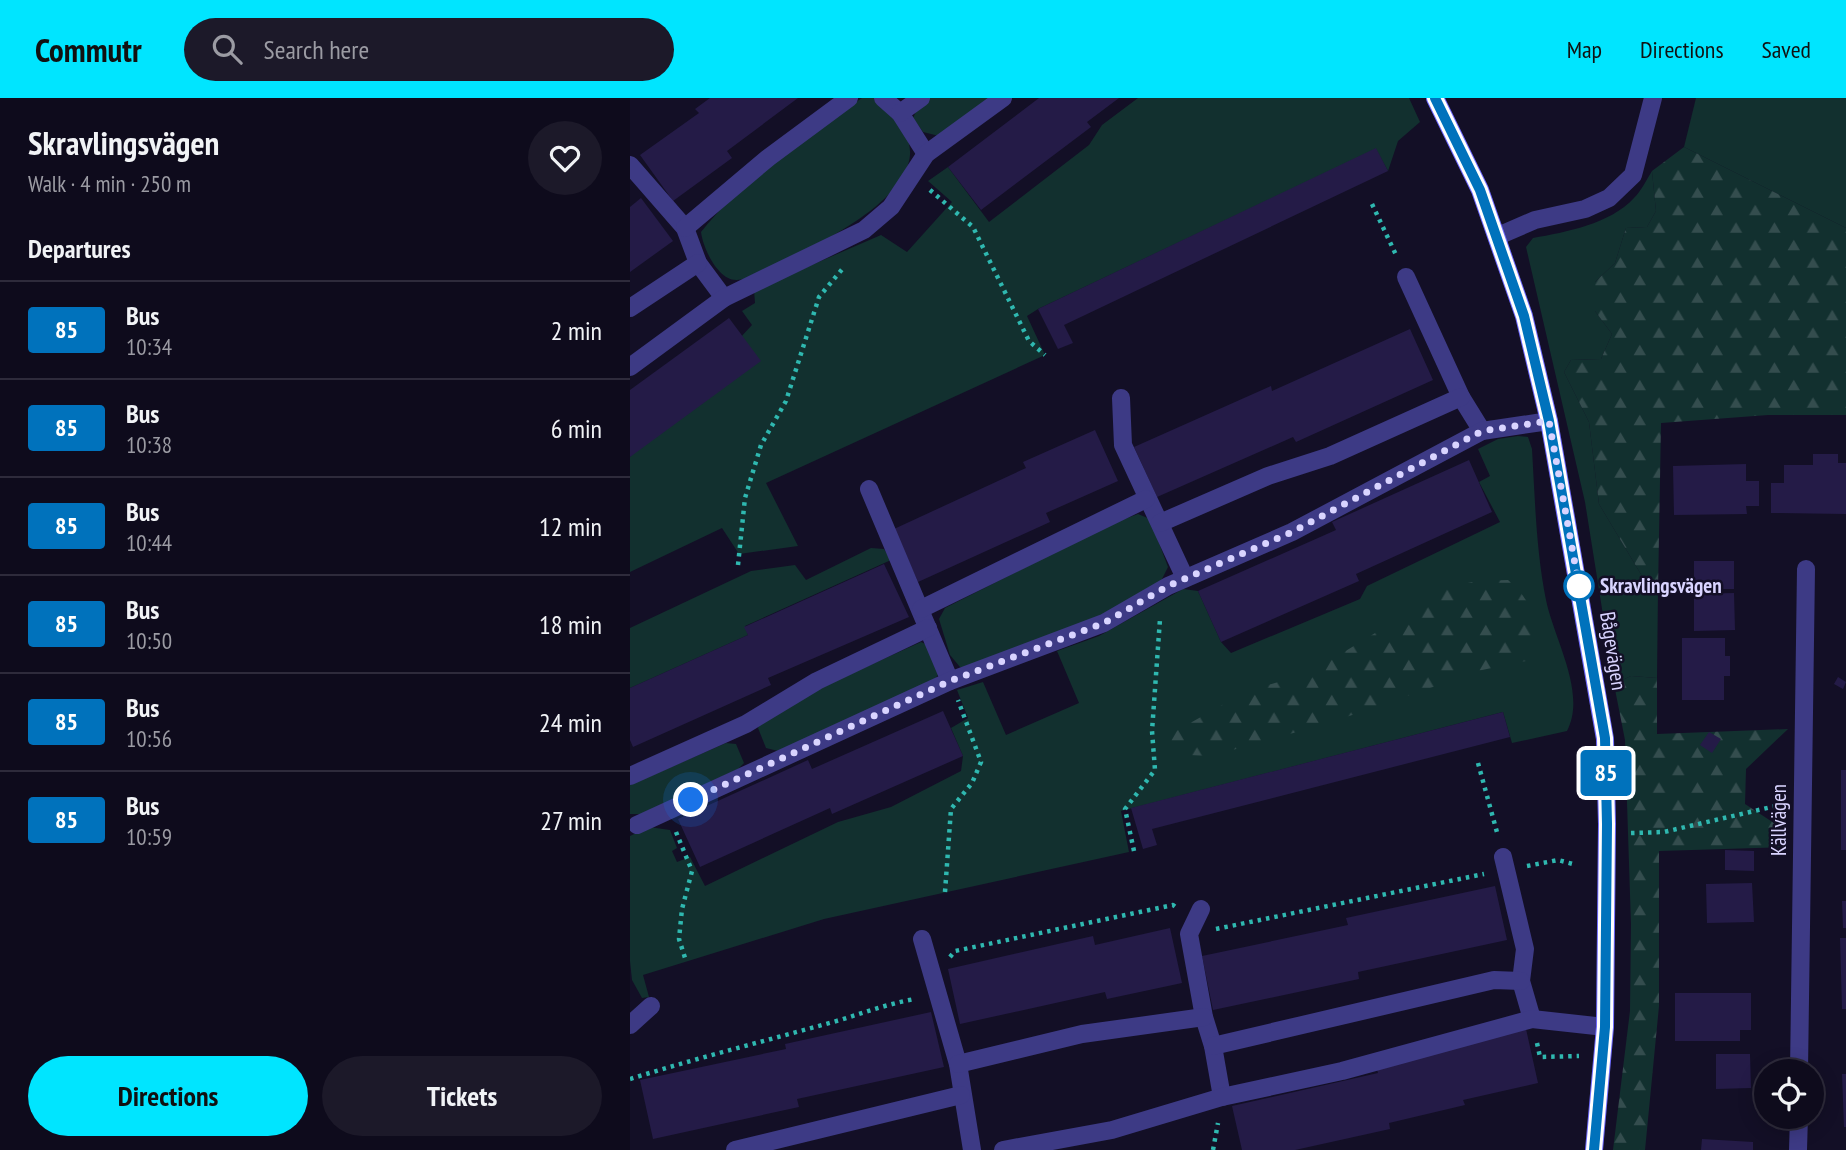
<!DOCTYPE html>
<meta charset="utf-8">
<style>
:root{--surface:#0e0b1c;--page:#1c1929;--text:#f1f3f6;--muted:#9b9ba3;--line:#2e2b3b;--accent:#00e5ff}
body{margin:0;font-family:"PT Sans Narrow",sans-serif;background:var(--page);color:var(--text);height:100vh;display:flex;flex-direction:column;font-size:26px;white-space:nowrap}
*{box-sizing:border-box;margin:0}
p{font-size:23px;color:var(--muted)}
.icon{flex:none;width:38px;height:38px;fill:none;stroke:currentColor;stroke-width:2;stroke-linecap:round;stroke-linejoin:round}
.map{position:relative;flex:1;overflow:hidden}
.drawer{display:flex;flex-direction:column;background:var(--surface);width:630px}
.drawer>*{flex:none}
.badge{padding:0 14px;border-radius:5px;font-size:24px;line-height:46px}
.tools{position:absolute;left:1124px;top:961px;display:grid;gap:14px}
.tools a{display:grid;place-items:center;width:70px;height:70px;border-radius:50%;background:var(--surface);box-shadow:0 4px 18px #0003,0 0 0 2px var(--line);font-size:35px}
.you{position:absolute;width:35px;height:35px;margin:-18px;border:5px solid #fff;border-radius:50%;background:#1a73e8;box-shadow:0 0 0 10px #1a73e833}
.map>.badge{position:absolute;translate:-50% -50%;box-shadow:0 0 0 4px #fff}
h2{padding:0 28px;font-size:26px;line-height:63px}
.round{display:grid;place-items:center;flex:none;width:74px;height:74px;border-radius:37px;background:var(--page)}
.overview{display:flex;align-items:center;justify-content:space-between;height:119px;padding:0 28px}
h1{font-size:33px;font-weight:800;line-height:52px}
.button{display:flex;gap:14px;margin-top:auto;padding:14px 28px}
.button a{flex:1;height:80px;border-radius:42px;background:var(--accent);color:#111;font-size:28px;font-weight:800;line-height:80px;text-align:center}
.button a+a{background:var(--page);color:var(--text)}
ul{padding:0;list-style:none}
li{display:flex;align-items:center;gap:21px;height:98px;padding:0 28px;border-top:2px solid var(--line)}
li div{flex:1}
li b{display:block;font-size:26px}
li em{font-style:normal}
li .badge{min-width:77px;font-weight:700;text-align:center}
header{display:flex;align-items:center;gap:42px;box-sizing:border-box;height:98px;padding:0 35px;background:var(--accent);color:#111}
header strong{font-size:33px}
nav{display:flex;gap:38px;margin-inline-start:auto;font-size:24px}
.search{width:490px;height:63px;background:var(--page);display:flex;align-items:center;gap:18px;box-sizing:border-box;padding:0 24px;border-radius:38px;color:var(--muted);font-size:26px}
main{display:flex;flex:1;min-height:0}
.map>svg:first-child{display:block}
.grass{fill:#12302f}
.forest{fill:url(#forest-firs)}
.building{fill:#241b47}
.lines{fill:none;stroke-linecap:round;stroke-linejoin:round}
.path{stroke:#2fb8b0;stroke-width:4.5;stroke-dasharray:3.5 5;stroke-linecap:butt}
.lane{stroke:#3d3a85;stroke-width:18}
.street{stroke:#3d3a85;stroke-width:18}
.secondary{stroke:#6f6bff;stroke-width:18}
.line-casing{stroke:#fff;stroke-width:16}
.line{stroke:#0072bc;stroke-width:10}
.walk{stroke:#d9d4ff;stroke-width:7;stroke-dasharray:0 12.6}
.stop-dot{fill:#fff;stroke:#0072bc;stroke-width:3.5}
.labels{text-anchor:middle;stroke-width:5;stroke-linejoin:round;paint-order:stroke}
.stop-label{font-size:21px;font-weight:bold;fill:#d9d4ff;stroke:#130f26;text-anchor:start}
.street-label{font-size:21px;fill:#d9d4ff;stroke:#130f26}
</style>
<header>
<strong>Commutr</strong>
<div class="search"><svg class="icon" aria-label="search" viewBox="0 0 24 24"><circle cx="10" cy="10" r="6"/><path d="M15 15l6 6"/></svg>Search here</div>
<nav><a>Map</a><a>Directions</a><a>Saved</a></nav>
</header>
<main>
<section class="drawer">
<div class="overview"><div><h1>Skravlingsvägen</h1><p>Walk · 4 min · 250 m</p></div><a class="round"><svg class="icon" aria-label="heart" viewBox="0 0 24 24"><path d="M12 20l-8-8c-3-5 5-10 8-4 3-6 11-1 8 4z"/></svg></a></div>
<h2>Departures</h2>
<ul>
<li><span class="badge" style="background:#0072bc;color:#fff">85</span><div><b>Bus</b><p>10:34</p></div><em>2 min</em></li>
<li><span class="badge" style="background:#0072bc;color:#fff">85</span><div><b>Bus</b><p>10:38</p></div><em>6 min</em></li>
<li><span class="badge" style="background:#0072bc;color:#fff">85</span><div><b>Bus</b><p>10:44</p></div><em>12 min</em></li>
<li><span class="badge" style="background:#0072bc;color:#fff">85</span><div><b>Bus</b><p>10:50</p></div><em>18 min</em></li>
<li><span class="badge" style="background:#0072bc;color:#fff">85</span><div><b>Bus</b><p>10:56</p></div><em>24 min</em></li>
<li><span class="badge" style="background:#0072bc;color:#fff">85</span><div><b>Bus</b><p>10:59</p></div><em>27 min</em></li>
</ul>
<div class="button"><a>Directions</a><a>Tickets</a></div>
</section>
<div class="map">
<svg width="1216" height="1052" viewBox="0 0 1216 1052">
<defs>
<pattern id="forest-firs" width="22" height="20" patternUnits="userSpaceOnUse" patternTransform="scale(1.75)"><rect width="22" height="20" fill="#12302f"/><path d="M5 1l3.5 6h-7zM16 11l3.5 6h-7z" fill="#344d4e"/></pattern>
</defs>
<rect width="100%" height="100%" fill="#130f26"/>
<g class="grass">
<path d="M 232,0 L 244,0 C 259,13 282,34 280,57 C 275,111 167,156 124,178 C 119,179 112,182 107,182 C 88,183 73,150 71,134 C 114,80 175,38 232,0 Z"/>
<path d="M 300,0 L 359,0 L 309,38 L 293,34 L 283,20 L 288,9 Z"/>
<path d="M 508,0 L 779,0 L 790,24 L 768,43 L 758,73 L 746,51 L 408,211 L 397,218 L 415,257 L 136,385 L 168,448 L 109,456 L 92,430 L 0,474 L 0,359 L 122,227 L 112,213 L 125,205 L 124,192 L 251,137 L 277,154 L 322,104 L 298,83 L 318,69 L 359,124 L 459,47 L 472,27 Z"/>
<path d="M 1066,0 L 1216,0 L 1216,130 L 1054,49 Z"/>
<path d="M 1022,73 L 1026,113 L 1017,129 L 996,130 L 985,165 L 965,184 L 965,213 L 982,236 L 971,261 L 941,262 L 934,274 L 959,324 L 969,406 L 1012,478 L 1028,494 L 1027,580 L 1001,578 L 984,586 L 955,404 L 896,149 L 903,140 C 936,134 980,126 1004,100 C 1011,93 1017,81 1022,73 Z"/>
<path d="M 888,338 L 898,339 L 902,351 C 905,401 906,452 916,502 C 924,541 957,595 937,633 L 882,645 L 873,614 L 491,713 L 499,754 L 194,821 L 13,877 L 19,899 L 12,900 L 2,882 L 0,863 L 0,738 L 19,729 L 40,732 L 47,750 L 42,753 L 47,764 L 60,759 L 75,788 L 208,724 L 261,709 L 331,673 L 333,658 L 321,630 L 338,620 L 327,592 L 353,584 L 376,637 L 449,605 L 427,553 L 469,538 L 553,491 L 568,493 L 591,544 L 601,555 L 730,501 L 737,488 L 870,424 L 849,384 L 860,378 L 848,351 L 868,341 Z"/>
<path d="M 508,416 L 520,421 L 538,469 L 531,483 L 470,518 L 343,569 L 330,569 L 320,557 L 309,521 L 315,510 L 481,426 Z"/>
<path d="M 241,450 L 254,451 L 261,462 L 115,528 L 118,537 L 0,590 L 0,530 L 121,473 L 165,467 L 176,482 Z"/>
<path d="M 291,544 L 302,549 L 308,577 L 297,591 L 148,653 L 136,650 L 128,630 L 131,622 L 185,592 Z"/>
<path d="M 96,645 L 106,646 L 114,665 L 108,671 L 12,716 L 0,716 L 0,687 Z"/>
</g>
<g class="forest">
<path d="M 1054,49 L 1216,130 L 1216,317 L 1138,317 L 1031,325 L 1028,494 L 1012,478 L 969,406 L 959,324 L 934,274 L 941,262 L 971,261 L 982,236 L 965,213 L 965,184 L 985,165 L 996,130 L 1017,129 L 1026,113 L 1022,73 Z"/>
<path d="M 878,482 C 908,508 904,525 901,562 L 852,572 L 699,625 L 581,658 L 538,656 L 532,641 L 615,594 L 681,574 L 760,526 L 801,493 L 847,483 Z"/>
<path d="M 1001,578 L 1027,580 L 1027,636 L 1158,631 L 1116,671 L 1115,706 L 1153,731 L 1156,749 L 1029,753 L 1029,908 L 1015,1052 L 983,1052 L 1000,913 L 1001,826 L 995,642 L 984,586 Z"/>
</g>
<g class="building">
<path d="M 80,0 L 168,0 L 97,53 L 102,60 L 43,103 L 10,57 L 69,15 L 65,11 Z"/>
<path d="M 409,0 L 489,0 L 457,24 L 461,29 L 351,112 L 318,69 Z"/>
<path d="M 746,50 L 758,73 L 434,227 L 443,245 L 428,251 L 408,211 Z"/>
<path d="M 11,100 L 43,143 L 0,174 L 0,109 Z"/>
<path d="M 99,220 L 131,263 L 0,359 L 0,292 Z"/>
<path d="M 780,231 L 803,282 L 666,344 L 663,339 L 527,399 L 504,349 L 641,288 L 642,293 Z"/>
<path d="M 465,332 L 488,383 L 416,415 L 420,424 L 288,484 L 264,431 L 396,370 L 393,364 Z"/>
<path d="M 1183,356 L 1208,356 L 1208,365 L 1216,365 L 1216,416 L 1141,415 L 1141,385 L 1154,385 L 1154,367 L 1183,367 Z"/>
<path d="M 839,362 L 862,414 L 726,476 L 729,483 L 591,544 L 568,493 L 706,432 L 702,424 Z"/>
<path d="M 1116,366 L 1116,383 L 1129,383 L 1129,408 L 1116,408 L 1117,416 L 1044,417 L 1043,368 Z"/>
<rect x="1064" y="463" width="40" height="28"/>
<path d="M 254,466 L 279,519 L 138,580 L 141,587 L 3,649 L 0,642 L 0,590 L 118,537 L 114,529 Z"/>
<path d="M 1104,495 L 1105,532 L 1064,533 L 1064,496 Z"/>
<path d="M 1052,540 L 1095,540 L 1095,558 L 1100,558 L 1100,578 L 1094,578 L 1094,602 L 1052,602 Z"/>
<path d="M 1208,579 L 1216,584 L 1213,591 L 1204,586 Z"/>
<path d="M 313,613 L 333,658 L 202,716 L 200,710 L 70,769 L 48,721 L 178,662 L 182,671 Z"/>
<path d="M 873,614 L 880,639 L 522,731 L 527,747 L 513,751 L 501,710 Z"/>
<path d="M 1079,634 L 1091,641 L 1082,655 L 1070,647 Z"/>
<rect x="1211" y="672" width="5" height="80"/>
<path d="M 1095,752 L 1124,753 L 1124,773 L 1095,772 Z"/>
<path d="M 1122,785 L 1124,824 L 1077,825 L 1076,786 Z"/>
<path d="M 865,788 L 877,842 L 728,874 L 729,881 L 583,912 L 572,858 L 718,827 L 716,820 Z"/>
<path d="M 1212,803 L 1216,803 L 1216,830 L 1213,830 Z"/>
<path d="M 540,830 L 552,885 L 477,901 L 475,894 L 330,926 L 318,871 L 463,838 L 465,847 Z"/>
<path d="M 1210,840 L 1216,840 L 1216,911 L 1212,911 Z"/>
<path d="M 1045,895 L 1121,895 L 1121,932 L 1110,932 L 1110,943 L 1045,943 Z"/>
<path d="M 301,914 L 314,969 L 167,1001 L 169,1009 L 23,1041 L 10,982 L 156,951 L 155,946 Z"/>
<path d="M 896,931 L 908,985 L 833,1002 L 835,1007 L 759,1025 L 760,1031 L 665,1052 L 612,1052 L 602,1008 L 748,975 L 746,968 Z"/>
<path d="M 1086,956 L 1120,956 L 1121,990 L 1086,991 Z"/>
<path d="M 1212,976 L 1216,976 L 1216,1029 L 1214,1029 Z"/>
<path d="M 1072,1041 L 1123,1044 L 1123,1052 L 1071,1052 Z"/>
</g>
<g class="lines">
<g class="path">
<path d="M 300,92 L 343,129 L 399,243 L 415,257"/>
<path d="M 742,106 L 767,159"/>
<path d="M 108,467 L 115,400 L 131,347 L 156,303 L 189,199 L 214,169"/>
<path d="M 848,665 L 868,738"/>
<path d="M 46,734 L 62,773 L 52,811 L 49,841 L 56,863"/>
<path d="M 1001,735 L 1034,734 L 1150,707"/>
<path d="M 504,753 L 495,711 L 525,672 L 522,633 L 530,521"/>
<path d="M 897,768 L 928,762 L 943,766"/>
<path d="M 315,794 L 321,711 L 342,685 L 351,664 L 328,602"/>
<path d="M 586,831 L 854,776"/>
<path d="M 320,859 L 325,853 L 543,807 L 547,810"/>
<path d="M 907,945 L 910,959 L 949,958"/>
<path d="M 0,981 C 67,960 135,943 203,924 C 231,916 256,906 285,901"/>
<path d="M 583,1052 L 588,1025"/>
</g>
<g class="lane">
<path d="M 253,0 L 270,15 L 296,56"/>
<path d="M 270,15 L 291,0"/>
<path d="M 0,67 L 55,130 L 68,165 L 94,200"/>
<path d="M 55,130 L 138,60 L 219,0"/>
<path d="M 776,179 L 831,299 L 852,333"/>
<path d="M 0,210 L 68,165"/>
<path d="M 0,269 L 94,200 L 234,132 L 261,109 L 296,56 L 373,0"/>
<path d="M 491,300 L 493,347 L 555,480"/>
<path d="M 239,391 L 320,583"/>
<path d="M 530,425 L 638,378 L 700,358 L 831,299"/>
<path d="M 291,511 L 516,401"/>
<path d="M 0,678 L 116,626 L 187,583 L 298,530"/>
<path d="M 7,727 L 320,583 L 474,525 L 538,488 L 662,434 L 852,333 L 919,323"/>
<path d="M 873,759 L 895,851 L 891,883 L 902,921"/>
<path d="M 571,811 L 559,836 L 574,919 L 583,948 L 592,999"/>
<path d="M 292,841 L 328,966 L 342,1052"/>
<path d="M 0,927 L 21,908"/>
<path d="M 583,948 L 864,882 L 891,883"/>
<path d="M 328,966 L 452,936 L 574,919"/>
<path d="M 105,1052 L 331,997"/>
<path d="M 373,1052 L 482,1032 L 592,999 L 712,973 L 902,921 L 975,929"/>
</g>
<g class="street">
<path d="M 868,138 L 905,122 L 955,111 L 979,100 L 1003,77 L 1023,0"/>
<path d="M 1169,973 L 1176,471"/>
<path d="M 1168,1052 L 1169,1018"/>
</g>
<path class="secondary" d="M 805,0 L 850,92 L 894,218 L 919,323 L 975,641 L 977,726 L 975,929 L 964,1052"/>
</g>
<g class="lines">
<g class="line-casing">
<path id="line" d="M 805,0 L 850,92 L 894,218 L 919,323 L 975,640 L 977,726 L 975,929 L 964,1052"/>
</g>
<use href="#line" class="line"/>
<path class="walk" d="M 61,702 L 320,583 L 474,525 L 538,488 L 662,434 L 852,333 L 919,323 L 949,488"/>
</g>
<circle class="stop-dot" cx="949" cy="488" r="14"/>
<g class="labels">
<g class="stop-label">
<text x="970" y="495">Skravlingsvägen</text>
</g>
<g class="street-label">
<text transform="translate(983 553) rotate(81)" y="7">Bågevägen</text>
<text transform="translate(1149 722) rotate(-90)" y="7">Källvägen</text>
</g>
</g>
</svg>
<div class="tools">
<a><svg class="icon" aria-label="locate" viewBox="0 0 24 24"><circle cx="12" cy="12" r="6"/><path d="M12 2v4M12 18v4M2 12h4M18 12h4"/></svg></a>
</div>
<div class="you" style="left:61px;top:702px"></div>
<b class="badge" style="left:976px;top:675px;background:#0072bc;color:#fff">85</b>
</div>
</main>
